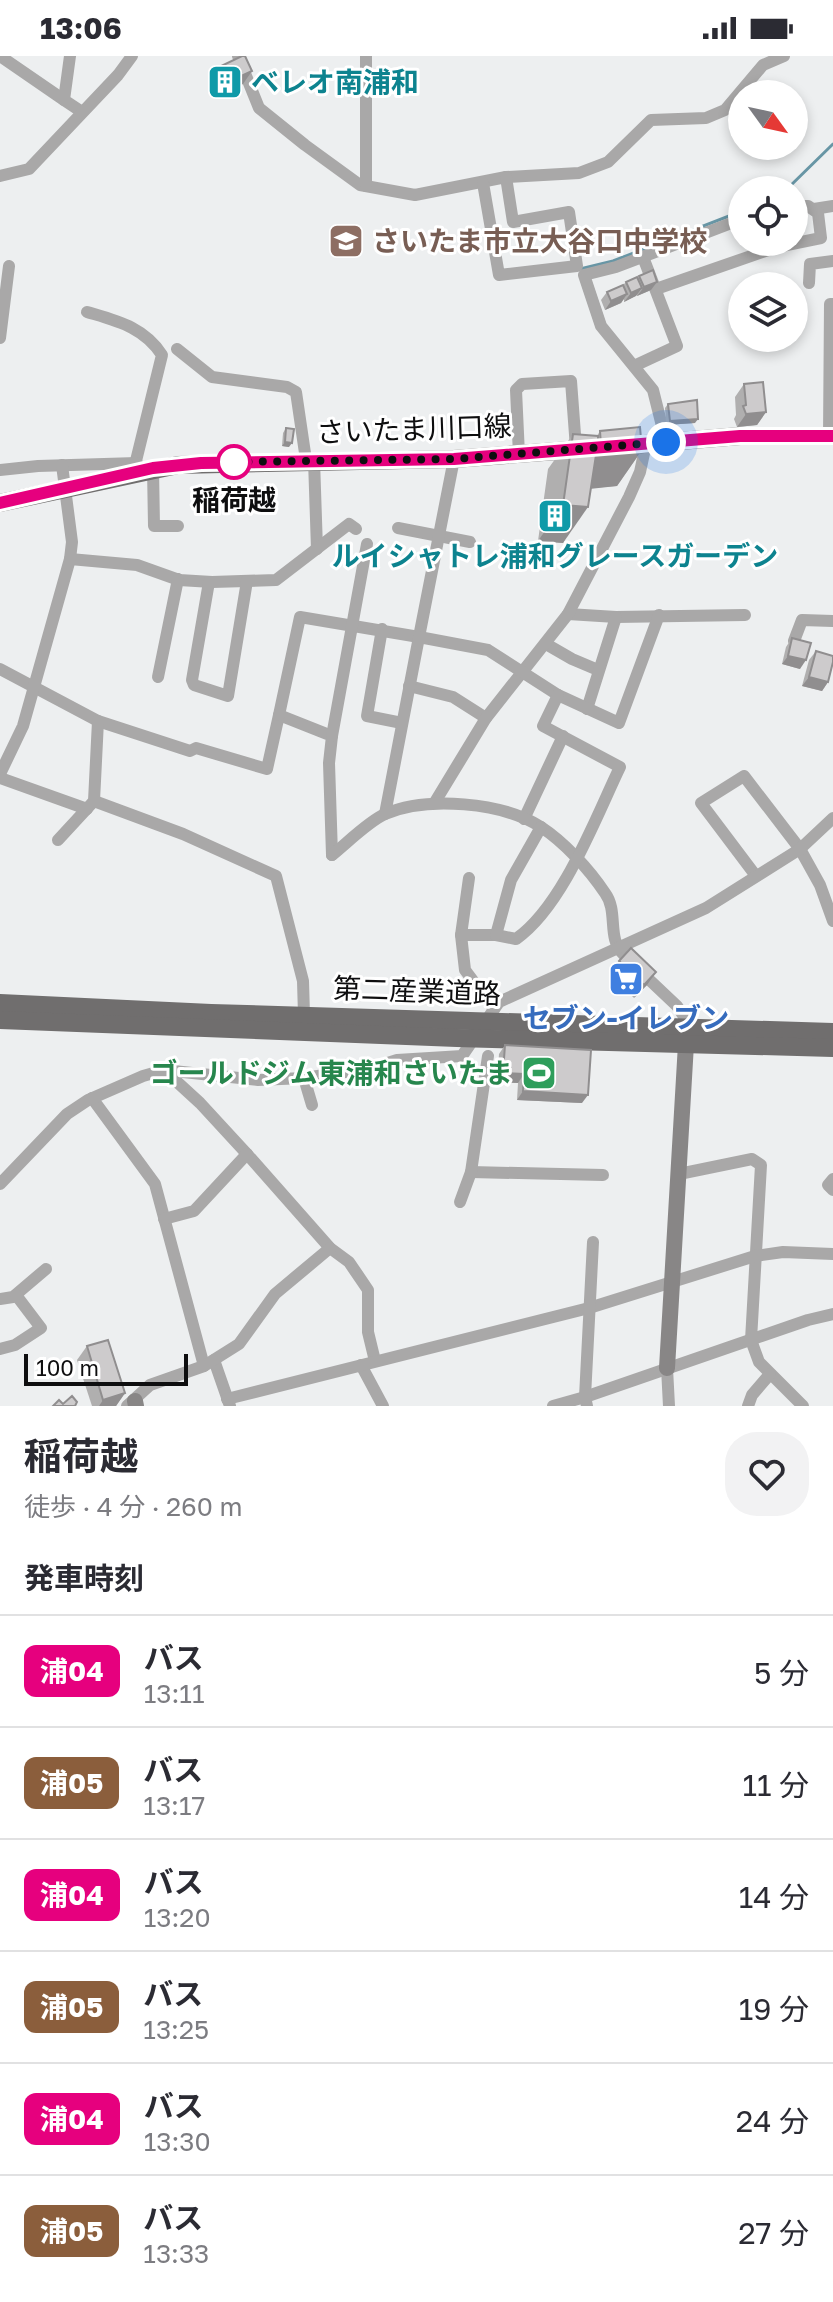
<!DOCTYPE html>
<html lang="ja">
<meta charset="utf-8">
<style>
:root{--surface:#fff;--page:#f2f2f3;--text:#2b2b33;--muted:#7c7c81;--line:#e1e1e2}
body{margin:0;font-family:"Golos Text","Noto Sans JP",sans-serif;background:var(--page);color:var(--text);height:100vh;display:flex;flex-direction:column;font-size:30px;white-space:nowrap}
*{box-sizing:border-box;margin:0}
p{font-size:26px;color:var(--muted)}
.icon{flex:none;width:44px;height:44px;fill:none;stroke:currentColor;stroke-width:2;stroke-linecap:round;stroke-linejoin:round}
.map{position:relative;height:1350px;overflow:hidden}
.panel{display:flex;flex-direction:column;background:var(--surface);flex:1}
.panel>*{flex:none}
.badge{padding:0 16px;border-radius:12px;font-size:28px;line-height:52px}
.needle{width:52px;rotate:123deg}
.fabs{position:absolute;left:728px;top:24px;display:grid;gap:16px}
.fabs a{display:grid;place-items:center;width:80px;height:80px;border-radius:50%;background:var(--surface);box-shadow:0 4px 12px #0003;font-size:40px}
.scale{position:absolute;left:24px;bottom:20px;width:164px;box-sizing:border-box;padding-left:8px;border:4px solid #0e0e0f;border-top:0;font-size:22px;line-height:28px;white-space:nowrap;color:#0e0e0f;-webkit-text-stroke:6px #fff;paint-order:stroke}
.you{position:absolute;width:40px;height:40px;margin:-20px;border:6px solid #fff;border-radius:50%;background:#1a73e8;box-shadow:0 0 0 12px #1a73e833}
.map>.badge{position:absolute;translate:-50% -50%;box-shadow:0 0 0 4px #fff}
h2{padding:0 24px;font-size:30px;line-height:72px}
.round{display:grid;place-items:center;flex:none;width:84px;height:84px;border-radius:32px;background:var(--page)}
.overview{display:flex;align-items:center;justify-content:space-between;height:136px;padding:0 24px}
h1{font-size:38px;font-weight:700;line-height:60px}
ul{padding:0;list-style:none}
li{display:flex;align-items:center;gap:24px;height:112px;padding:0 24px;border-top:2px solid var(--line)}
li div{flex:1}
li b{display:block;font-size:30px}
li em{font-style:normal}
li .badge{min-width:88px;font-weight:700;text-align:center}
.status{display:flex;justify-content:space-between;align-items:center;height:56px;padding:0 40px;background:var(--surface);direction:ltr}
.status svg{height:22px;fill:currentColor}
.map>svg:first-child{display:block}
.lines{fill:none;stroke-linecap:round;stroke-linejoin:round}
.stream{stroke:#6896a5;stroke-width:3}
.street{stroke:#a9a8a8;stroke-width:12}
.secondary{stroke:#888686;stroke-width:16}
.primary{stroke:#706e6e;stroke-width:18}
.wall{fill:#b0afaf}
.shaded-wall{fill:#908e8f}
.building{fill:#cdcbcc;stroke:#908e8f;stroke-width:2}
.line-casing{stroke:#fff;stroke-width:18}
.line{stroke:#e6007e;stroke-width:12}
.walk{stroke:#0e0e0f;stroke-width:8;stroke-dasharray:0 14.4}
.stop-dot{fill:#fff;stroke:#e6007e;stroke-width:4}
.labels{text-anchor:middle;stroke-width:6;stroke-linejoin:round;paint-order:stroke}
.culture-label{font-size:28px;font-weight:bold;fill:#0d838f;stroke:#fff;text-anchor:start}
.education-label{font-size:28px;font-weight:bold;fill:#785e54;stroke:#fff;text-anchor:start}
.street-label{font-size:28px;fill:#0e0e0f;stroke:#fff}
.stop-label{font-size:28px;font-weight:bold;fill:#0e0e0f;stroke:#fff}
.shop-label{font-size:28px;font-weight:bold;fill:#366cbe;stroke:#fff}
.leisure-label{font-size:28px;font-weight:bold;fill:#27864d;stroke:#fff;text-anchor:end}
</style>
<div class="status"><b>13:06</b><svg viewBox="0 0 49 12"><path d="M0 12V9h3v3zM5 12V6h3v6zM10 12V3h3v9zM15 12V0h3v12zM26 1h20v11H26zM47 4h2v5h-2z"/></svg></div>
<div class="map">
<svg width="833" height="1350" viewBox="0 0 833 1350">
<rect width="100%" height="100%" fill="#edeff0"/>
<g class="lines">
<g class="stream">
<path d="M 786,134 L 833,88"/>
<path d="M 580,213 L 613,205 L 742,155"/>
</g>
<g class="street">
<path d="M 0,0 L 64,44"/>
<path d="M 70,0 L 64,44 L 82,56"/>
<path d="M 238,0 L 259,52 L 305,89 L 360,129 L 415,139 L 506,121 L 579,117 L 608,106 L 651,64 L 706,62 L 725,54 L 763,9 L 784,0"/>
<path d="M 0,120 L 29,113 L 118,19 L 132,0"/>
<path d="M 483,127 L 499,219 L 577,210 L 569,156 L 513,166 L 506,121"/>
<path d="M 366,130 L 366,0"/>
<path d="M 814,153 L 833,150"/>
<path d="M 809,227 L 810,208 L 833,205"/>
<path d="M 656,233 L 777,191 L 821,182 L 818,157 L 808,150 L 794,150"/>
<path d="M 87,256 C 117,265 144,271 162,299 L 133,417"/>
<path d="M 0,282 L 9,210"/>
<path d="M 177,293 L 212,321 L 287,331 L 296,336 L 306,404"/>
<path d="M 634,310 L 677,290 L 643,201"/>
<path d="M 829,380 L 830,248 L 833,248"/>
<path d="M 666,386 L 653,334 L 601,270 L 584,219 L 616,211 L 742,163"/>
<path d="M 519,399 L 516,334 L 522,328 L 571,325 L 576,392"/>
<path d="M 314,404 L 317,493"/>
<path d="M 153,412 L 154,470 L 178,470"/>
<path d="M 0,414 L 38,410 L 137,407"/>
<path d="M 398,472 L 470,486"/>
<path d="M 70,503 L 137,509 L 179,524 L 212,526 L 276,524 L 349,468 L 356,473"/>
<path d="M 209,526 L 192,624 L 194,629 L 228,640 L 247,525"/>
<path d="M 568,558 L 616,561 L 745,559"/>
<path d="M 382,573 L 367,660 L 402,667"/>
<path d="M 794,585 L 802,564 L 833,565"/>
<path d="M 546,588 L 572,603 L 598,614"/>
<path d="M 0,613 L 98,665 L 190,695 L 196,692 L 267,713 L 279,659 L 332,680 L 329,707 L 332,799"/>
<path d="M 158,621 L 178,523"/>
<path d="M 409,630 L 453,641 L 486,662"/>
<path d="M 587,653 L 616,561"/>
<path d="M 279,659 L 300,561 L 419,581 L 454,403"/>
<path d="M 332,680 L 367,488"/>
<path d="M 0,718 L 23,670 L 70,503 L 72,486 L 62,409"/>
<path d="M 0,722 L 87,753"/>
<path d="M 94,745 L 183,778 L 276,820 L 303,925 L 304,959"/>
<path d="M 435,746 L 486,662 L 568,558 L 629,441 L 640,416 L 646,388"/>
<path d="M 385,758 L 419,581 L 488,594 L 558,639 L 619,667 L 659,559"/>
<path d="M 524,763 L 563,680"/>
<path d="M 58,784 L 94,745 L 98,665"/>
<path d="M 332,799 C 347,787 369,765 385,758 C 427,740 502,746 541,771 C 564,786 589,813 605,837 C 619,856 606,882 624,899"/>
<path d="M 756,820 L 701,747 L 744,720 L 800,793 L 820,829 L 833,865"/>
<path d="M 469,822 L 461,879 L 465,914 L 494,953"/>
<path d="M 461,879 L 496,879 L 516,883 C 563,850 595,763 620,711 L 543,670 L 558,639"/>
<path d="M 496,879 L 511,824 L 541,771"/>
<path d="M 640,915 L 677,950 L 691,971"/>
<path d="M 164,1014 L 200,1047 L 247,1098 L 330,1192 L 349,1206 L 368,1234 L 368,1276 L 375,1305"/>
<path d="M 92,1042 L 155,1128 L 204,1310"/>
<path d="M 312,1049 L 304,1022 L 372,1012 L 397,1004 L 462,1000 L 499,946 L 706,852 L 800,793 L 833,762"/>
<path d="M 471,1116 L 603,1119"/>
<path d="M 679,1118 L 752,1103 L 761,1109 L 751,1284 L 759,1306 L 803,1350"/>
<path d="M 833,1123 L 828,1129 L 833,1134"/>
<path d="M 0,1128 L 67,1058 L 88,1044 L 143,1020 L 164,1014 L 258,1024 L 304,1022"/>
<path d="M 460,1146 L 471,1116 L 488,1000"/>
<path d="M 164,1163 L 194,1155 L 247,1098"/>
<path d="M 0,1243 L 13,1241 L 46,1213"/>
<path d="M 0,1293 L 15,1289 L 41,1272 L 16,1239"/>
<path d="M 214,1304 L 230,1350"/>
<path d="M 361,1309 L 383,1350"/>
<path d="M 667,1312 L 669,1350"/>
<path d="M 227,1343 L 589,1252 L 755,1200 L 783,1196 L 833,1198"/>
<path d="M 127,1350 L 150,1329 L 204,1310 L 239,1288 L 275,1238 L 330,1192"/>
<path d="M 553,1350 L 585,1341 L 808,1264 L 833,1258"/>
<path d="M 587,1350 L 585,1341 L 593,1186"/>
<path d="M 748,1350 L 752,1339 L 770,1318"/>
</g>
<g class="secondary">
<path d="M 667,1312 L 686,988"/>
<path d="M 135,1345 L 136,1350"/>
</g>
<g class="primary">
<path d="M 620,390 L 740,380 L 833,380"/>
<path d="M 0,447 L 178,409 L 454,403 L 583,393"/>
<path d="M 0,947 L 211,957 L 833,976"/>
<path d="M 0,964 L 457,982 L 833,992"/>
</g>
</g>
<g class="wall">
<path d="M 217,12 L 243,28 L 215,41 L 208,25 Z"/>
<path d="M 639,220 L 651,234 L 637,240 L 637,239 L 624,246 L 624,243 L 621,247 L 605,254 L 601,244 L 607,236 L 623,229 L 626,226 L 638,222 Z"/>
<path d="M 744,328 L 766,356 L 757,369 L 737,371 L 734,363 L 736,359 L 735,341 Z"/>
<path d="M 668,348 L 695,367 L 666,369 L 665,352 Z"/>
<path d="M 286,372 L 289,391 L 282,390 L 283,377 Z"/>
<path d="M 600,375 L 642,394 L 617,430 L 591,432 L 563,487 L 538,485 L 548,413 L 573,378 L 597,380 Z"/>
<path d="M 792,582 L 800,613 L 782,608 L 786,591 Z"/>
<path d="M 816,595 L 828,626 L 822,635 L 802,630 L 809,604 Z"/>
<path d="M 619,905 L 647,929 L 634,942 L 610,918 Z"/>
<path d="M 505,989 L 582,1047 L 517,1044 L 518,1027 L 497,1026 L 499,998 Z"/>
<path d="M 87,1290 L 125,1337 L 116,1350 L 92,1350 L 77,1304 Z"/>
</g>
<g class="shaded-wall">
<path d="M 252,15 L 243,28 L 215,41 L 224,28 Z"/>
<path d="M 657,226 L 651,234 L 637,240 L 644,231 Z"/>
<path d="M 642,232 L 636,240 L 624,246 L 631,237 Z"/>
<path d="M 627,238 L 621,247 L 605,254 L 611,245 Z"/>
<path d="M 766,356 L 757,369 L 737,371 L 746,358 Z"/>
<path d="M 698,363 L 695,367 L 666,369 L 670,365 Z"/>
<path d="M 285,386 L 292,387 L 289,391 L 282,390 Z"/>
<path d="M 642,394 L 617,430 L 571,435 L 596,399 Z"/>
<path d="M 563,449 L 588,451 L 563,487 L 538,485 Z"/>
<path d="M 788,600 L 806,604 L 800,613 L 782,608 Z"/>
<path d="M 809,621 L 828,626 L 822,635 L 802,630 Z"/>
<path d="M 656,916 L 647,929 L 634,942 L 644,929 Z"/>
<path d="M 503,1017 L 524,1018 L 518,1027 L 497,1026 Z"/>
<path d="M 523,1035 L 588,1039 L 582,1047 L 517,1044 Z"/>
<path d="M 125,1337 L 116,1350 L 99,1350 L 103,1344 Z"/>
</g>
<g class="building">
<path d="M 242,0 L 245,0 L 252,15 L 224,28 L 217,12 Z"/>
<path d="M 653,214 L 657,226 L 644,231 L 639,220 Z"/>
<path d="M 637,221 L 642,232 L 631,237 L 626,226 Z"/>
<path d="M 623,229 L 627,238 L 611,245 L 607,236 Z"/>
<path d="M 763,326 L 766,356 L 746,358 L 743,350 L 746,349 L 744,328 Z"/>
<path d="M 697,344 L 698,363 L 670,365 L 668,348 Z"/>
<path d="M 640,371 L 642,394 L 596,399 L 588,451 L 563,449 L 573,378 L 598,380 L 598,388 L 601,389 L 600,375 Z"/>
<path d="M 286,372 L 294,373 L 292,387 L 285,386 Z"/>
<path d="M 792,582 L 811,587 L 806,604 L 788,600 Z"/>
<path d="M 816,595 L 833,600 L 833,606 L 828,626 L 809,621 Z"/>
<path d="M 631,892 L 656,916 L 644,929 L 619,905 Z"/>
<path d="M 505,989 L 591,994 L 588,1039 L 523,1035 L 524,1018 L 503,1017 Z"/>
<path d="M 108,1284 L 125,1337 L 103,1344 L 87,1290 Z"/>
<path d="M 72,1340 L 77,1346 L 75,1350 L 53,1350 L 59,1344 L 63,1348 Z"/>
</g>
<g class="lines">
<g class="line-casing">
<path id="line" d="M 0,447 L 153,412 L 201,407 L 454,403 L 740,380 L 833,380"/>
</g>
<use href="#line" class="line"/>
<path class="walk" d="M 234,406 L 454,403 L 666,386"/>
</g>
<defs>
<g id="building-square" transform="scale(1.8)"><rect x="-9" y="-9" width="18" height="18" rx="4" fill="#0f9aa8" stroke="#fff"/><path d="M-4-6H4V6H1V3H-1V6H-4ZM-2.5-4.3h1.7v1.8h-1.7ZM.8-4.3h1.7v1.8H.8ZM-2.5-1h1.7V.8h-1.7ZM.8-1h1.7V.8H.8Z" fill="#fff"/></g>
<g id="school-square" transform="scale(1.8)"><rect x="-9" y="-9" width="18" height="18" rx="4" fill="#8d6e63" stroke="#fff"/><path d="M0-5L7-2L0 1L-7-2ZM-4 1L0 2.5L4 1V4Q0 6-4 4Z" fill="#fff"/></g>
<g id="supermarket-square" transform="scale(1.8)"><rect x="-9" y="-9" width="18" height="18" rx="4" fill="#3f7fe0" stroke="#fff"/><path d="M-6-5.5h2.5l.6 2H6L4.5 2H-2.5L-4.4-4H-6ZM-1.5 3.2a1.3 1.3 0 1 0 .1 0ZM3 3.2a1.3 1.3 0 1 0 .1 0Z" fill="#fff"/></g>
<g id="stadium-square" transform="scale(1.8)"><rect x="-9" y="-9" width="18" height="18" rx="4" fill="#2e9e5b" stroke="#fff"/><path d="M0-5a6.5 5 0 1 0 0 10a6.5 5 0 1 0 0-10ZM-3.5-1.8h7v3.6h-7Z" fill="#fff"/></g>
</defs>
<g fill-rule="evenodd">
<use href="#building-square" x="225" y="26"/>
<use href="#school-square" x="346" y="185"/>
<use href="#building-square" x="555" y="460"/>
<use href="#supermarket-square" x="626" y="923"/>
<use href="#stadium-square" x="539" y="1017"/>
</g>
<circle class="stop-dot" cx="234" cy="406" r="16"/>
<g class="labels">
<g class="culture-label">
<text x="251" y="36">ベレオ南浦和</text>
<text x="555" y="510" text-anchor="middle">ルイシャトレ浦和グレースガーデン</text>
</g>
<g class="education-label">
<text x="372" y="195">さいたま市立大谷口中学校</text>
</g>
<g class="street-label">
<text transform="translate(414 373) rotate(-2)" y="10">さいたま川口線</text>
<text transform="translate(417 935) rotate(2)" y="10">第二産業道路</text>
</g>
<g class="stop-label">
<text x="234" y="454">稲荷越</text>
</g>
<g class="shop-label">
<text x="626" y="972">セブン-イレブン</text>
</g>
<g class="leisure-label">
<text x="513" y="1027">ゴールドジム東浦和さいたま</text>
</g>
</g>
</svg>
<div class="fabs">
<a><svg class="needle" viewBox="-14 -14 28 28"><path d="M0-13l5 13h-10z" fill="#e53935"/><path d="M0 13l5-13h-10z" fill="#7c7c81"/></svg></a>
<a><svg class="icon" aria-label="locate" viewBox="0 0 24 24"><circle cx="12" cy="12" r="6"/><path d="M12 2v4M12 18v4M2 12h4M18 12h4"/></svg></a>
<a><svg class="icon" aria-label="layers" viewBox="0 0 24 24"><path d="M12 4l9 5-9 5-9-5zM3 14l9 5 9-5"/></svg></a>
</div>
<div class="scale">100 m</div>
<div class="you" style="left:666px;top:386px"></div>
</div>
<section class="panel">
<div class="overview"><div><h1>稲荷越</h1><p>徒歩 · 4 分 · 260 m</p></div><a class="round"><svg class="icon" aria-label="heart" viewBox="0 0 24 24"><path d="M12 20l-8-8c-3-5 5-10 8-4 3-6 11-1 8 4z"/></svg></a></div>
<h2>発車時刻</h2>
<ul>
<li><span class="badge" style="background:#e6007e;color:#fff">浦04</span><div><b>バス</b><p>13:11</p></div><em>5 分</em></li>
<li><span class="badge" style="background:#8b5e3c;color:#fff">浦05</span><div><b>バス</b><p>13:17</p></div><em>11 分</em></li>
<li><span class="badge" style="background:#e6007e;color:#fff">浦04</span><div><b>バス</b><p>13:20</p></div><em>14 分</em></li>
<li><span class="badge" style="background:#8b5e3c;color:#fff">浦05</span><div><b>バス</b><p>13:25</p></div><em>19 分</em></li>
<li><span class="badge" style="background:#e6007e;color:#fff">浦04</span><div><b>バス</b><p>13:30</p></div><em>24 分</em></li>
<li><span class="badge" style="background:#8b5e3c;color:#fff">浦05</span><div><b>バス</b><p>13:33</p></div><em>27 分</em></li>
</ul>
</section>
